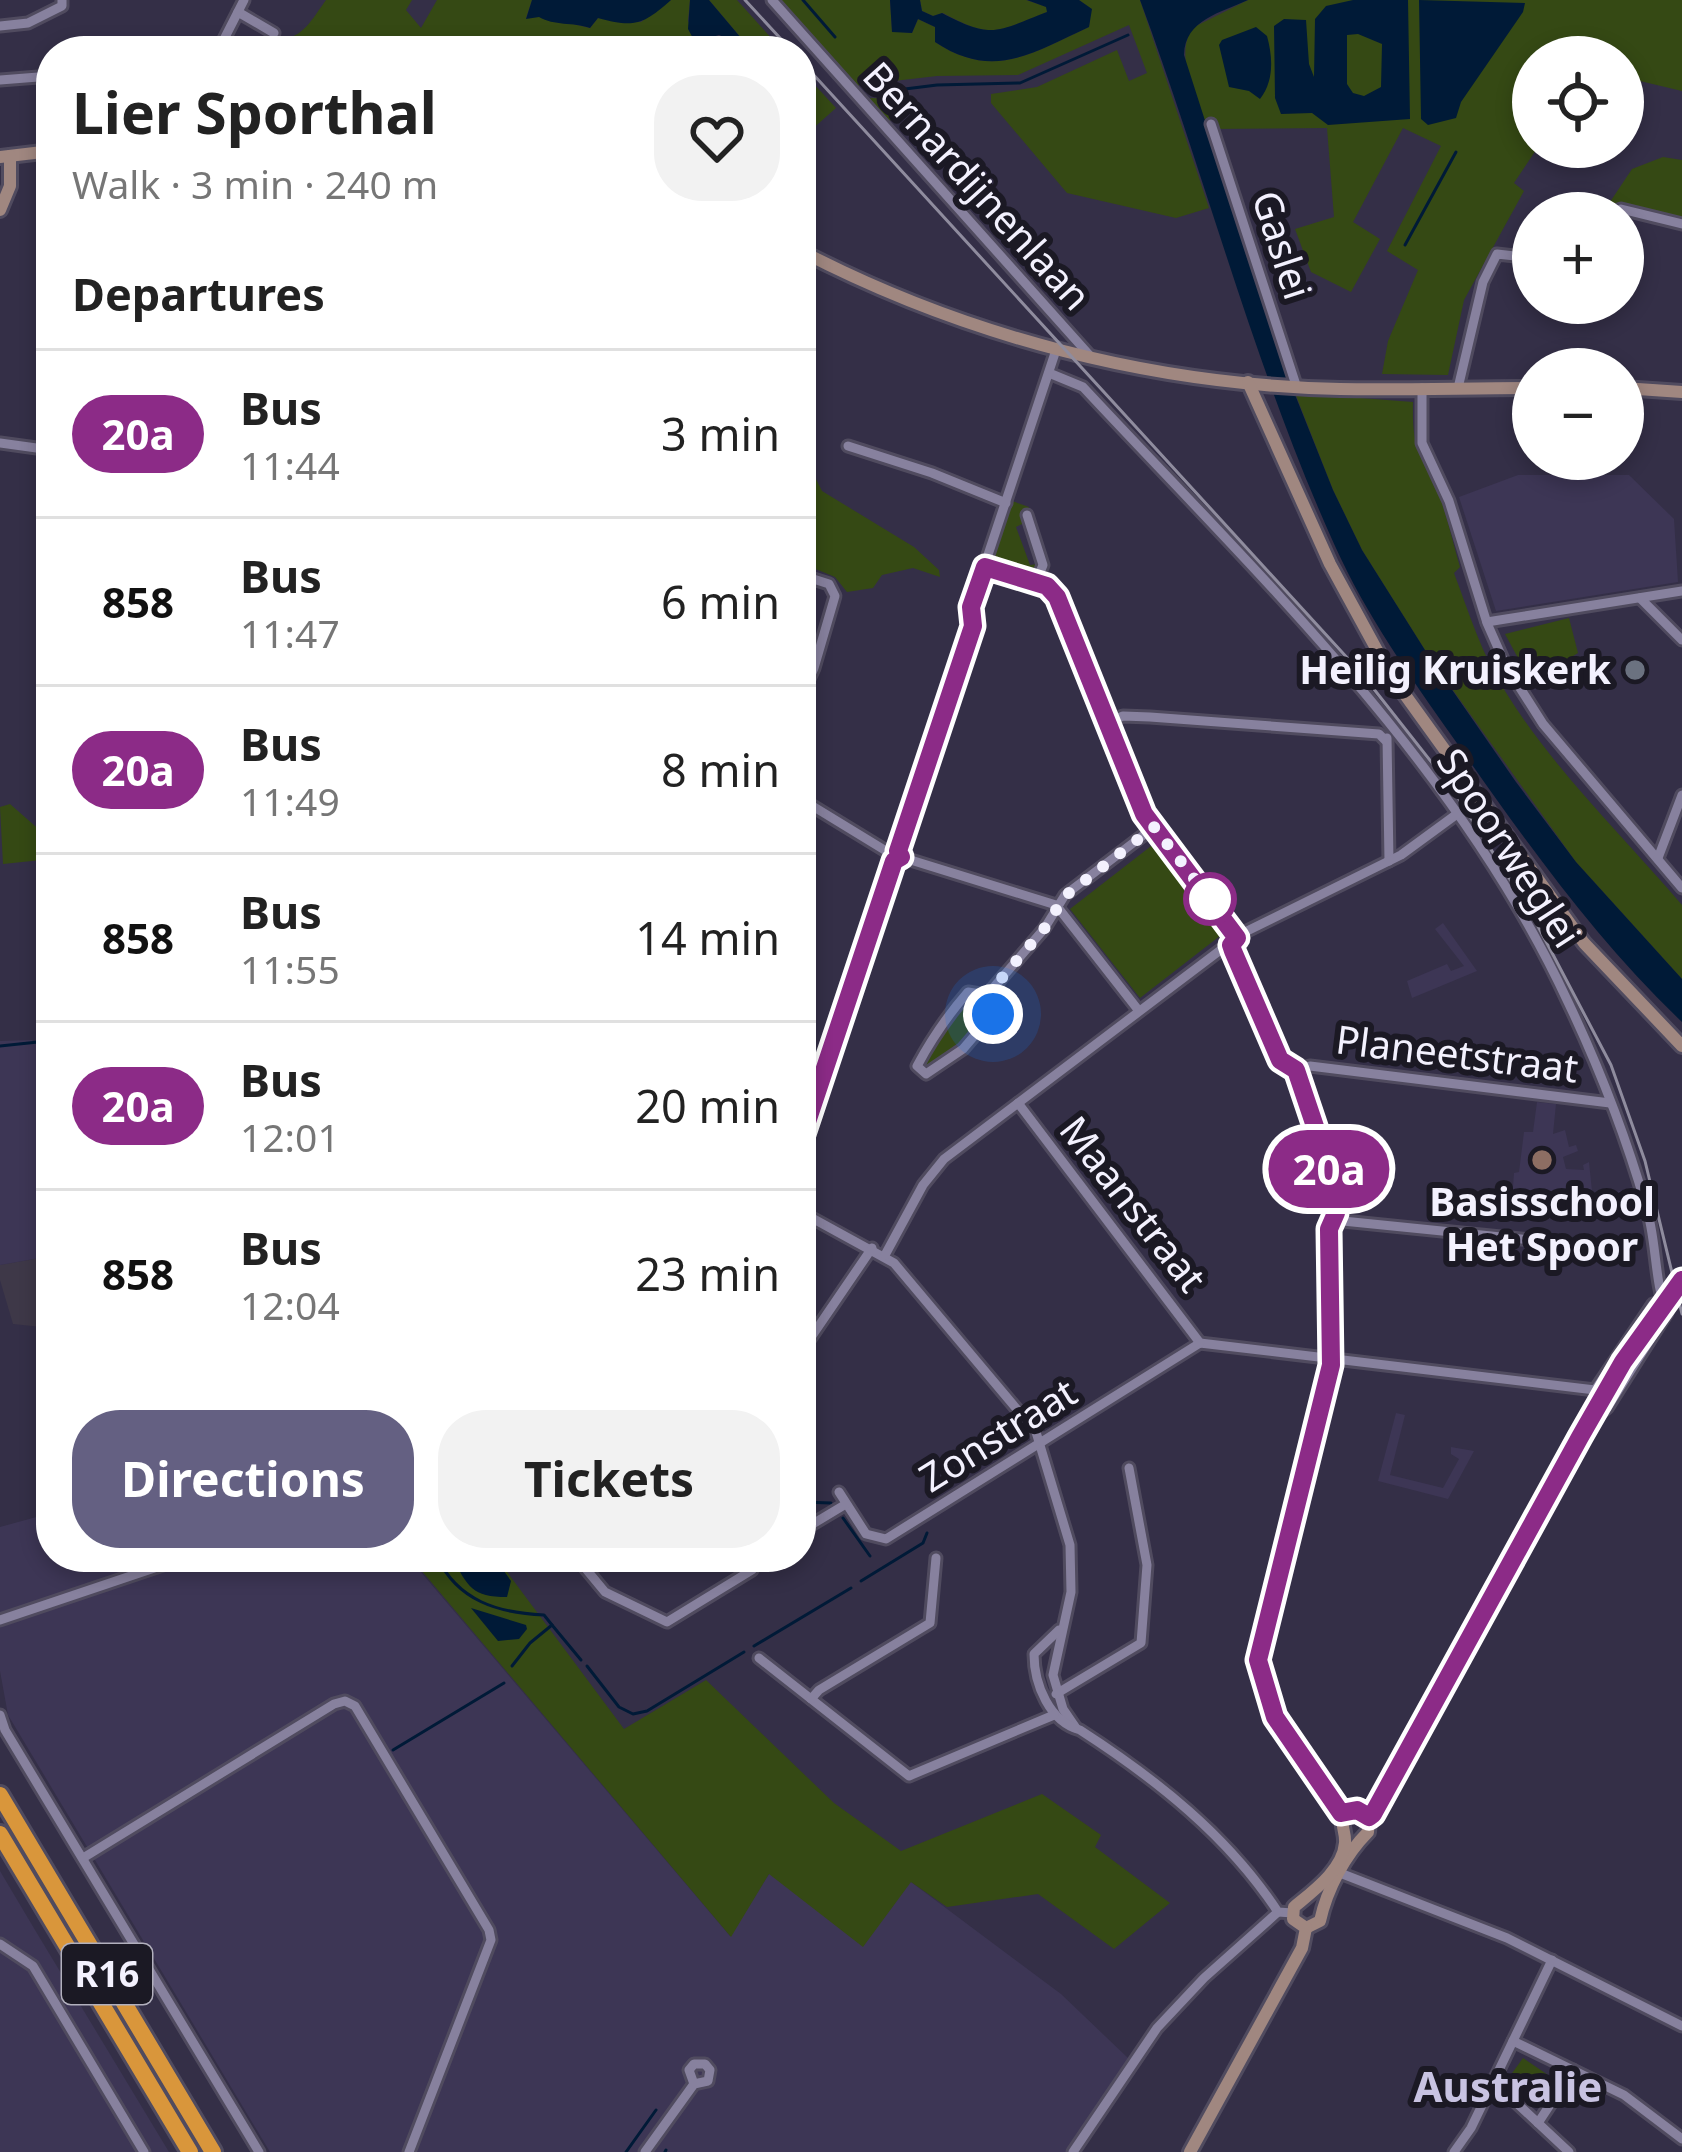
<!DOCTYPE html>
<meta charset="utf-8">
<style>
:root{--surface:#fff;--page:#f2f2f2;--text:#222;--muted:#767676;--line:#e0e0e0;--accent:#646082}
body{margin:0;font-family:"Noto Sans",sans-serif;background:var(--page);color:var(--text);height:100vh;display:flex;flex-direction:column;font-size:45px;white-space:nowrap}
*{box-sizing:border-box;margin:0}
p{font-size:39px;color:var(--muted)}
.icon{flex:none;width:66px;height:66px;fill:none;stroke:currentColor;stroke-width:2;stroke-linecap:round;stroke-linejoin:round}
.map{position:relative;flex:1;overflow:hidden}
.sheet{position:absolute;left:36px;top:36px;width:780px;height:1536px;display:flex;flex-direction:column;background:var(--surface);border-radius:48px;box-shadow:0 6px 18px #0003}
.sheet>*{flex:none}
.badge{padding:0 24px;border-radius:39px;font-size:42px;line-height:78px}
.buttons{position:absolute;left:1512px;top:36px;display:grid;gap:24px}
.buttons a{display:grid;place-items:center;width:132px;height:132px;border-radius:50%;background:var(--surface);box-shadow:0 6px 18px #0003;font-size:60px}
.you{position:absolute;width:60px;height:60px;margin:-30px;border:9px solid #fff;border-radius:50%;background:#1a73e8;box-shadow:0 0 0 18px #1a73e833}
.map>.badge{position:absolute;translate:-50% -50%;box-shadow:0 0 0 6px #fff}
h2{padding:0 36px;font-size:45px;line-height:108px}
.round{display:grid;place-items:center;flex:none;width:126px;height:126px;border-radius:48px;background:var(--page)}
.summary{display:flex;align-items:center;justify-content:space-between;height:204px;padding:0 36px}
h1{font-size:57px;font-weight:700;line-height:90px}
.button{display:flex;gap:24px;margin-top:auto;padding:24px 36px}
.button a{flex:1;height:138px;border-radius:48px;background:var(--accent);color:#fff;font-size:48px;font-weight:700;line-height:138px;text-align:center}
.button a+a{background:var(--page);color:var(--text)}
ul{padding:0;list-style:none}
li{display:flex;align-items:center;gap:36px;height:168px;padding:0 36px;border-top:3px solid var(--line)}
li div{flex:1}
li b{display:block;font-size:45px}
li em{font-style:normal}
li .badge{min-width:132px;font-weight:700;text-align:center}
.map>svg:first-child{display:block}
.commercial{fill:#3e3848}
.built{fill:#3d3655}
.green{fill:#354914}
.water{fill:#001a37;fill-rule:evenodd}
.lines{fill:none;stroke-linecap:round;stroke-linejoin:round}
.stream{stroke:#001a37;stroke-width:3}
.secondary-tunnel{stroke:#514c62;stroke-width:12;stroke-dasharray:12 6;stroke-linecap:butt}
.street-casing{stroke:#504b5f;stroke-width:15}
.secondary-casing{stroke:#504b5f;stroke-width:18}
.highway-casing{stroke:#504b5f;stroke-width:22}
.street{stroke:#87819e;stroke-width:9}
.secondary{stroke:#a08780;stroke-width:12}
.highway{stroke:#d9963b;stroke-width:16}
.rail{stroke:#8f8c9e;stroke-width:3}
.line-casing{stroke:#fff;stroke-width:27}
.line{stroke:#8c2b87;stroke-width:18}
.walk{stroke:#f3f1fe;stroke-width:12;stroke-dasharray:0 21.6}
.worship-dot{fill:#6b7280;stroke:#1b1924;stroke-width:4.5}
.stop-dot{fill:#fff;stroke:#8c2b87;stroke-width:6}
.education-dot{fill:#8d6e63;stroke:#1b1924;stroke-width:4.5}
.labels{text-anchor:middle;stroke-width:12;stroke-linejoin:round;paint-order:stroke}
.shield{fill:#1b1924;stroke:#b2b0bd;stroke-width:3}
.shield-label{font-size:36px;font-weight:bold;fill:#f3f1fe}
.street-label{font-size:39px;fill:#f3f1fe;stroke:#1b1924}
.poi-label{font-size:39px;font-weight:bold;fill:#f3f1fe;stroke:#1b1924;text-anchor:end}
.neighbourhood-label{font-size:42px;font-weight:bold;fill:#c8c3e2;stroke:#1b1924}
</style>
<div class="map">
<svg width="1682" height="2152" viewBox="0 0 1682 2152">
<rect width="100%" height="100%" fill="#342f47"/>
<path class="commercial" d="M 51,1256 L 51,1328 L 13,1324 L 0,1280 L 0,1265 Z"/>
<g class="built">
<path d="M 1518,475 L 1629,475 L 1674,519 L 1678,582 L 1496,611 L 1459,497 Z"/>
<path d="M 1443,923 L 1477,971 L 1412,998 L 1407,981 L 1447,964 L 1451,971 L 1464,966 L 1435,929 Z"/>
<path d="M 32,1040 L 51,1059 L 51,1256 L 0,1265 L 0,1041 Z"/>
<path d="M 1537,1102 L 1556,1104 L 1553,1134 L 1565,1130 L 1569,1147 L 1576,1145 L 1578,1151 L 1563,1157 L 1566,1169 L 1584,1170 L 1583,1165 L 1589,1162 L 1592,1191 L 1604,1196 L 1632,1187 L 1641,1212 L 1512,1201 L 1514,1173 L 1519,1172 L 1524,1132 L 1533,1132 Z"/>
<path d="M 1396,1413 L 1405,1415 L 1390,1475 L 1443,1488 L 1459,1459 L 1451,1454 L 1451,1447 L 1474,1451 L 1448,1499 L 1378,1481 Z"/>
<path d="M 51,1513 L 51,1557 L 408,1557 L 730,1936 L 769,1874 L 911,1882 L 1061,1994 L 1128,2058 L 1068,2152 L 270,2152 L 8,1715 L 0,1671 L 0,1527 Z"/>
<path d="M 0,1871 L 35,1930 L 169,2152 L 0,2152 Z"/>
</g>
<g class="green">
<path d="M 326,0 L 412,0 L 406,10 L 421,28 L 437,0 L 532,0 L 526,18 L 539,16 L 590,28 L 598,18 L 641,22 L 671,0 L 690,0 L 688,21 L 701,38 L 724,37 L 729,51 L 521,43 L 467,44 L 460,51 L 289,51 L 273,43 L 276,39 C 302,41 312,19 326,0 Z"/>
<path d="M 709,0 L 737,0 L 783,51 L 752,51 Z"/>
<path d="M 774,0 L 890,0 L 892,31 L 912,33 L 918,19 L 935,27 L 935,42 C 994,81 1032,53 1089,27 L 1091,9 L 1079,0 L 1140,0 L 1209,208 L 1176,218 L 1067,193 L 991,103 L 991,94 L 1037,87 L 1117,50 L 1129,81 L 1147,73 L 1129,25 L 1018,75 L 937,76 L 859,85 L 857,90 L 866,98 L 910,99 L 887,124 Z"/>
<path d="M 920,0 L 1026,0 L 1047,7 L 1047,12 C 997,32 992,40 943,13 L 933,16 L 922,11 Z"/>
<path d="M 1248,0 L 1682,0 L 1682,91 L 1623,77 L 1623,57 L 1533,57 L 1533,147 L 1538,147 L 1514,183 L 1524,191 L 1464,300 L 1448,375 L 1382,374 L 1388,341 L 1418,270 L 1387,251 L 1441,146 L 1403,128 L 1353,222 L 1380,239 L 1351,292 L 1311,272 L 1295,229 L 1334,217 L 1327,128 L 1208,129 C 1197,99 1174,58 1192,28 Z"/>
<path d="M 801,70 L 836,108 L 801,139 L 801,112 L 811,112 L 812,105 L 801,90 Z"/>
<path d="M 1663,157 L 1682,160 L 1682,220 L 1610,202 L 1632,169 Z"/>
<path d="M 1295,393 L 1413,402 C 1412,449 1418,444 1435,484 C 1446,510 1452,540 1460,567 L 1454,573 C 1469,613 1482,655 1505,691 C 1553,769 1623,836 1682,905 L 1682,979 L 1576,862 L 1430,658 L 1362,550 L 1333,490 Z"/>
<path d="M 801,449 L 822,491 L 914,547 L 939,570 L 940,577 L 913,568 L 882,575 L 873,588 L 847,592 L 835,577 L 801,563 Z"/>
<path d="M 1012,501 L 1029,507 L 1024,523 L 1016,527 L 1030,565 L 1038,564 L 1031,576 L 1000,567 L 994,557 Z"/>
<path d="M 1569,618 L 1578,653 L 1531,682 L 1505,634 Z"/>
<path d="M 10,804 L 51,840 L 51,859 L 3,864 L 0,807 Z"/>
<path d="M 1155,843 L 1225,932 L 1140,998 L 1070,909 Z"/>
<path d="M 961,1003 L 968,1015 L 985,1020 L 961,1048 L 926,1072 L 920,1065 Z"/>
<path d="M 410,1557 L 496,1557 L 624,1729 L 706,1680 L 834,1803 L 901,1851 L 1042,1794 L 1101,1835 L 1095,1847 L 1170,1903 L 1114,1949 L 1038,1894 L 947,1907 L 911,1882 L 863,1947 L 769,1874 L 731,1937 Z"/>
<path d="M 1523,2058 L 1557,2081 L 1543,2102 L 1510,2076 Z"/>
</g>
<g class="water">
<path d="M 532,0 L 671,0 C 643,25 634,28 598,18 L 590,28 C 573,22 554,26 539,17 L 526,19 Z"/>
<path d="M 690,0 L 709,0 L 752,51 L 729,51 L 724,37 L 719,35 L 695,42 L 688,29 Z"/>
<path d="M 890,0 L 920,0 L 922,11 L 933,16 L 942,13 C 993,40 997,31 1047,12 L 1046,7 L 1027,0 L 1079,0 L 1092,9 L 1089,27 C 1032,53 994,81 935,42 L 935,27 L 918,19 L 912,33 L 892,32 Z"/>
<path d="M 1140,0 L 1248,0 C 1221,13 1185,19 1184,55 L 1284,367 L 1333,490 L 1362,550 L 1430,658 L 1516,782 L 1576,862 L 1682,979 L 1682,1022 C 1594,938 1524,839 1454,739 C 1411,678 1366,615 1335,546 C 1255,370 1206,178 1140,0 Z"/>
<path d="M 1353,0 L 1408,0 L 1410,119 L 1328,125 L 1312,113 L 1281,114 L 1275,98 L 1274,26 L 1284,19 L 1306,20 L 1309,64 L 1314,77 L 1315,19 L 1326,6 ZM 1358,34 L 1382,44 L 1381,87 L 1364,96 L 1353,93 L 1347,84 L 1347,35 Z"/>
<path d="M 1419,0 L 1525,3 L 1523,12 L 1461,102 L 1456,118 L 1428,125 L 1421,119 Z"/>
<path d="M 1256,27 L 1267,36 C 1273,58 1274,81 1260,99 L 1249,91 L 1229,87 L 1219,45 L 1222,40 Z"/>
<path d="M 452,1557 L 494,1557 L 511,1581 L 507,1597 C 472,1597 468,1587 452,1557 Z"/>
<path d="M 471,1608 L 526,1625 L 527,1629 L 519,1639 L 498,1641 Z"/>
</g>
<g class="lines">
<g class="stream">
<path d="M 803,0 L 835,37"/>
<path d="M 866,90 L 881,92 L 937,85 L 1020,83 L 1128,35"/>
<path d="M 1405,245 L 1456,152"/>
<path d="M 0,1046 L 38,1042 L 51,1053"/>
<path d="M 801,1502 L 831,1503"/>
<path d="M 843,1518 L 870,1556"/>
<path d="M 437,1557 C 458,1601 498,1613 544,1615 L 552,1625"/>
<path d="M 861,1581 L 923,1543 L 927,1533"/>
<path d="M 754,1646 L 851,1588"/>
<path d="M 512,1666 L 530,1643 L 552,1625 L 581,1660"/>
<path d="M 587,1666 L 619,1707 L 633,1714 L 647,1711 L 744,1652"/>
<path d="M 393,1750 L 504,1683"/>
<path d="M 626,2152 L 656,2110"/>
<path d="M 665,2152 L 666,2150"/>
</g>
<path class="secondary-tunnel" d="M 1660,1310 L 1682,1280"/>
<g class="street-casing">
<g id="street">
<path d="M 772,0 L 1092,358"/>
<path d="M 238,12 L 274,33"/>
<path d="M 0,26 L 28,23 L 62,6 L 62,0"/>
<path d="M 218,51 L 244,0"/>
<path d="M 0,80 L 51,76"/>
<path d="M 1211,124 L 1296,385"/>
<path d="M 1610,213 L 1621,209 L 1682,224"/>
<path d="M 1049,373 L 1083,387 C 1259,576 1458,764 1568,1002 C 1599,1067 1626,1137 1646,1206 C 1657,1241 1654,1282 1667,1313 L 1607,1408 L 1596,1416"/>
<path d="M 1422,388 L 1422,443 L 1449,501 L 1487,623 L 1506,666 L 1543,724 L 1682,888"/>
<path d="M 1458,388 L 1483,282 L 1497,254 L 1533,258"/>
<path d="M 0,443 L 51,450"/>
<path d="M 848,446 L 932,473 L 1006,503"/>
<path d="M 1027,515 L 1043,565 L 1036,582"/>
<path d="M 985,567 L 1047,586 L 1057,597 L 1145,814 L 1237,938"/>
<path d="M 801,575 L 829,584 L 835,596 L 814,668 L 801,696"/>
<path d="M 1640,598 L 1682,640"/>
<path d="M 1487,622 L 1682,591"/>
<path d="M 1108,722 L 1123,716 L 1150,717 L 1379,734 L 1386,741"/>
<path d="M 1387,738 L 1389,861"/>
<path d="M 801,799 L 891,854"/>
<path d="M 901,857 L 1056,905 L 1139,1011"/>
<path d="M 1658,858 L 1682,795"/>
<path d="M 1231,945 L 1280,1060 L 1296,1070 L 1300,1079 C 1314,1119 1347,1190 1329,1229 L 1331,1365 L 1258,1660 L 1275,1717 L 1327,1796 L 1345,1815"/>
<path d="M 968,992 L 987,995 L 993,1014 L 963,1049 L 926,1074 L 917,1066 C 932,1038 947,1016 968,992 Z"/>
<path d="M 987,995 L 1044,929 L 1065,895 L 1154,827"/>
<path d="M 1296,1070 L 1310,1066 L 1610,1103"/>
<path d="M 1018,1103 L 1200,1343"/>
<path d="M 801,1140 L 894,861 L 901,857 L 898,851 L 973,626 L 971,606 L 1056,350"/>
<path d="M 801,1212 L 894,1263 L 1036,1432 L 1070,1545 L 1071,1592 L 1053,1675 L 1063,1709 L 1076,1728"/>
<path d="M 1333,1220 L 1541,1241"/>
<path d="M 885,1255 L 923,1185 L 944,1159 L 1243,933 L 1401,855 L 1457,814"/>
<path d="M 1200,1343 L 1595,1390 L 1653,1304 L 1661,1302"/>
<path d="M 801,1352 L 872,1248"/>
<path d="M 839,1492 L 866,1534 L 886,1539 L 1200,1343"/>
<path d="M 801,1531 L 846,1504"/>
<path d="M 576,1557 L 605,1592 L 667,1622 L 752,1570 L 758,1557"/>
<path d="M 0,1620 L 187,1557"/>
<path d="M 1059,1630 L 1034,1654 C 1034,1685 1050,1722 1080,1730 C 1156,1779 1228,1836 1278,1912 L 1293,1913"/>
<path d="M 759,1658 L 909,1776 L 1054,1715"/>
<path d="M 1056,1694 L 1141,1643 L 1147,1565 L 1129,1468"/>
<path d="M 811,1699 L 819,1690 L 930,1623 L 936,1558"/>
<path d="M 0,1715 L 5,1730 L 259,2152"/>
<path d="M 83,1858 L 334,1704 L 345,1701 L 355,1706 L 489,1930 L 491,1940 L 409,2152"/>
<path d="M 1340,1873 L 1507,1938 L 1682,2026"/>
<path d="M 0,1944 L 33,1966 L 144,2152"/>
<path d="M 1513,2041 L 1624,2095 L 1682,2139"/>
<path d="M 1493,2081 L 1569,2152"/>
<path d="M 1538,2123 L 1573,2070"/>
<path d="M 645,2152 L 694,2084 L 708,2081 L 710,2070 L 705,2064 L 694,2064 L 689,2070 L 694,2084"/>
<path d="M 1073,2152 L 1157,2028 L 1204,1978 L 1278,1912"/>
<path d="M 1454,2152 L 1471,2128 L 1552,1960"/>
</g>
</g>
<g class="secondary-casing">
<g id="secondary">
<path d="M 0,157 L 51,151"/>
<path d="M 0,210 L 10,186 L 10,156"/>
<path d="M 801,251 C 967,337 1153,385 1340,389 C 1404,390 1469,388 1533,388"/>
<path d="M 1248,382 L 1330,564 L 1390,674 L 1584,943 L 1682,1046"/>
<path d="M 1623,388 L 1682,392"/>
<path d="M 1369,1818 L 1579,1437 L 1659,1311"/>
<path d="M 1306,1928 L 1320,1921 C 1327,1889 1345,1855 1368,1832 L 1369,1818"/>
<path d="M 1190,2152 L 1302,1948 L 1306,1928 L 1293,1919 L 1294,1907 C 1312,1892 1343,1870 1345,1843 C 1346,1830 1339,1827 1346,1814 L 1357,1810 L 1369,1818"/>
</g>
</g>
<g class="highway-casing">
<g id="highway">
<path d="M 0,1795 L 213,2152"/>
<path d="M 0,1834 L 190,2152"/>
</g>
</g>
<use href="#street" class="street"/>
<use href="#secondary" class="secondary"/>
<use href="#highway" class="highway"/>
<g class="rail">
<path d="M 745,0 L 792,51"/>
<path d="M 801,61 L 1362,674 L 1451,787 L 1529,909 L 1611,1065 L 1645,1161 L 1682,1314"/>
</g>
</g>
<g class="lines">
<g class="line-casing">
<path id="line" d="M 801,1140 L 894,861 L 901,857 L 898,851 L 973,626 L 971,607 L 985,567 L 1047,586 L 1057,597 L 1144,814 L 1237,938 L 1231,945 L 1233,951 L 1280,1060 L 1296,1070 L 1326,1159 L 1336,1213 L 1329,1229 L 1331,1365 L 1258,1660 L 1275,1717 L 1341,1813 L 1357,1810 L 1369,1817 L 1373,1814 L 1580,1437 L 1623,1362 L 1682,1280"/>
</g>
<use href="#line" class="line"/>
<path class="walk" d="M 993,1014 L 987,995 L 1044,929 L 1065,896 L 1154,827 L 1210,899"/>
</g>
<circle class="worship-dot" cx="1635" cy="670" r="12"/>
<circle class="stop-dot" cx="1210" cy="899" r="24"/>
<circle class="education-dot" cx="1542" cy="1160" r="12"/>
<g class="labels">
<rect class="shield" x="62" y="1944" width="90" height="60" rx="9"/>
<g class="shield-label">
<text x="107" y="1987">R16</text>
</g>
<g class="street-label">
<text transform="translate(977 186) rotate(48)" y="14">Bernardijnenlaan</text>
<text transform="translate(1282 245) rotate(72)" y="14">Gaslei</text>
<text transform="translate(1509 848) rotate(57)" y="14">Spoorweglei</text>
<text transform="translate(1457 1054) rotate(7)" y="14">Planeetstraat</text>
<text transform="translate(1133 1204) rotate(52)" y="14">Maanstraat</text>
<text transform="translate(998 1435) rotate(-32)" y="14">Zonstraat</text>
</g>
<g class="poi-label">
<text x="1611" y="684">Heilig Kruiskerk</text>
<text x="1542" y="1216" text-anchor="middle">Basisschool<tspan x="1542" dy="45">Het Spoor</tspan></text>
</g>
<g class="neighbourhood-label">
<text x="1508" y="2102">Australie</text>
</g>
</g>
</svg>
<div class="buttons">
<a><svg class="icon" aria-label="locate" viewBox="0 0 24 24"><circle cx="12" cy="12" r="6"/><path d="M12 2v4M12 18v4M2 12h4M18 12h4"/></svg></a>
<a>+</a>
<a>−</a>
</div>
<div class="you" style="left:993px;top:1014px"></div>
<b class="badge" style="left:1329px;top:1169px;background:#8c2b87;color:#fff">20a</b>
<section class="sheet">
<div class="summary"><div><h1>Lier Sporthal</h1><p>Walk · 3 min · 240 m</p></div><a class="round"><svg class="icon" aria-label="heart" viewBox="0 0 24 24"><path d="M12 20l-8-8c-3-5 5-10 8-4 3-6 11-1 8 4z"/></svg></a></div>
<h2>Departures</h2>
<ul>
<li><span class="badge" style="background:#8c2b87;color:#fff">20a</span><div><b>Bus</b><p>11:44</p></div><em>3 min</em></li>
<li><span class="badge" style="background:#fff;color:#111">858</span><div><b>Bus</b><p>11:47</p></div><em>6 min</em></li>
<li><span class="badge" style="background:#8c2b87;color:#fff">20a</span><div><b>Bus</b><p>11:49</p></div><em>8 min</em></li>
<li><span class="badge" style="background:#fff;color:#111">858</span><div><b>Bus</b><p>11:55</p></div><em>14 min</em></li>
<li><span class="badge" style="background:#8c2b87;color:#fff">20a</span><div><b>Bus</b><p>12:01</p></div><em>20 min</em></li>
<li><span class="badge" style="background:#fff;color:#111">858</span><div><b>Bus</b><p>12:04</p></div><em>23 min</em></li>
</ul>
<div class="button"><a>Directions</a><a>Tickets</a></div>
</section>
</div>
